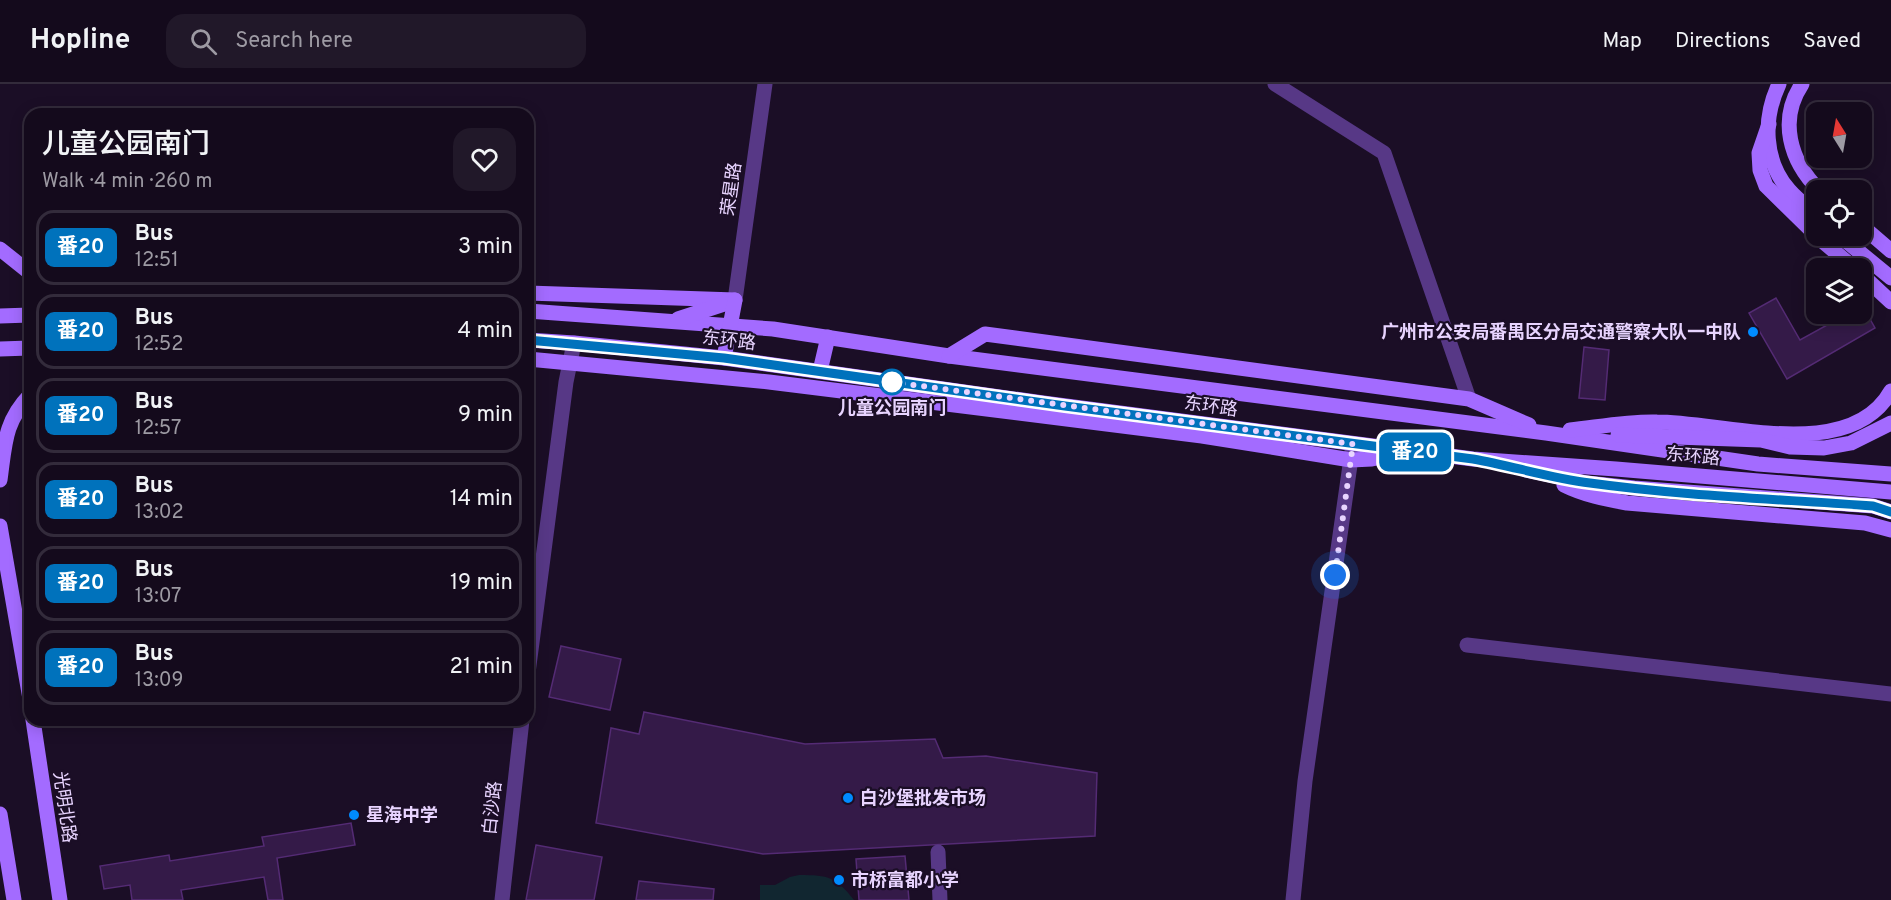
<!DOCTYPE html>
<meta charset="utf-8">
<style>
:root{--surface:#140a1c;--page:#211829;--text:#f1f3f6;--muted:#9d9aa3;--line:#332b3b}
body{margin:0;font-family:Overpass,"Noto Sans SC",sans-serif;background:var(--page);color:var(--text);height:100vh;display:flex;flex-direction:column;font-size:22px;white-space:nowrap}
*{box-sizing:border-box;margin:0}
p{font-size:20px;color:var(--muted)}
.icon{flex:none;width:33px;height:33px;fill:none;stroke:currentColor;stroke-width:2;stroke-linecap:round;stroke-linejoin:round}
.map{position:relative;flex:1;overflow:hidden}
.side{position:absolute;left:24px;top:24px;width:510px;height:618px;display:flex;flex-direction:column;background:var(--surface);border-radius:18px;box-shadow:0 3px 15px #0003,0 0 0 2px var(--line)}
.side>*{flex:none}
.badge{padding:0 12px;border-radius:9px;font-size:21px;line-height:39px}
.needle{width:39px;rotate:349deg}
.tools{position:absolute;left:1806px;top:18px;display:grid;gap:12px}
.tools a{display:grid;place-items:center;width:66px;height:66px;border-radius:12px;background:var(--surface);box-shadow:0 3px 15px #0003,0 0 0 2px var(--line);font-size:30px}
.you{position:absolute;width:30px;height:30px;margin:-15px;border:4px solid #fff;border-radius:50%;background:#1a73e8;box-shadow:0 0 0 9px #1a73e833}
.map>.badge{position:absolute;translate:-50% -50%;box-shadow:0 0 0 3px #fff}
.round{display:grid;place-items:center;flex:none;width:63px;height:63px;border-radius:18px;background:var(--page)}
.summary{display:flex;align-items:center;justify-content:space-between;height:102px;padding:0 18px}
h1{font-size:28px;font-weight:600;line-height:45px}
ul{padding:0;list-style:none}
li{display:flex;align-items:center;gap:18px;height:75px;margin:0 12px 9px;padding:0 6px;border:3px solid var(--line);border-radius:18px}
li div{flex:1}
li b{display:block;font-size:22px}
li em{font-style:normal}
li .badge{min-width:66px;font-weight:700;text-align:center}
header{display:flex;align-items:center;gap:36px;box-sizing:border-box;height:84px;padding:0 30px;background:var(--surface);border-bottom:2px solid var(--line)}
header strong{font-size:28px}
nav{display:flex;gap:33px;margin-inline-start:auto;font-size:21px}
.search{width:420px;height:54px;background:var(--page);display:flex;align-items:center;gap:15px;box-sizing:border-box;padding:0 21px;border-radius:18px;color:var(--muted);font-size:22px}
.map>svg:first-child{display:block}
.green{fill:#112630}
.building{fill:#341a48;stroke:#542b74;stroke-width:1.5}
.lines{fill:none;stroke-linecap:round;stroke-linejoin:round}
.street{stroke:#573886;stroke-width:15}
.secondary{stroke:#a36bff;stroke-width:15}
.line-casing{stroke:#fff;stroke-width:14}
.line{stroke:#0072bc;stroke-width:9}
.walk{stroke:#e8d4ff;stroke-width:6;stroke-dasharray:0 10.8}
.poi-dot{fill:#008bff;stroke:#1b0e26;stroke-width:2}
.stop-dot{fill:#fff;stroke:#0072bc;stroke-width:3}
.labels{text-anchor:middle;stroke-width:4.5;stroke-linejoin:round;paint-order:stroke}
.street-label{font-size:18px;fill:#e8d4ff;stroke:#1b0e26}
.poi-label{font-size:18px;font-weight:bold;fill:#e8d4ff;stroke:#1b0e26;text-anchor:start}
.stop-label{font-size:18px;font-weight:bold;fill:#e8d4ff;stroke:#1b0e26}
</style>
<header>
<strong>Hopline</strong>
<div class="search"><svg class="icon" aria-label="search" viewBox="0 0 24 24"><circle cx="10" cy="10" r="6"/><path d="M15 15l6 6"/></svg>Search here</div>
<nav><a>Map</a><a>Directions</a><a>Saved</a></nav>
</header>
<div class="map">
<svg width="1891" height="816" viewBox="0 0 1891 816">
<rect width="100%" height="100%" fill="#1b0e26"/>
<path class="green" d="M 799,791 C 829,791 836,793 854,816 L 760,816 L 760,801 L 775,801 L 790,793 Z"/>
<g class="building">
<path d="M 1776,214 L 1800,256 L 1847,230 L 1862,230 L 1862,221 L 1875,244 L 1787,295 L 1749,229 Z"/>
<path d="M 1584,263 L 1609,266 L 1605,316 L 1579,314 Z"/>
<path d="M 561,562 L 621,575 L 610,626 L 549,613 Z"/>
<path d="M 644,628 L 805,660 L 935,655 L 943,674 L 986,672 L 1097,689 L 1095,752 L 763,770 L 596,739 L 611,644 L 639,650 Z"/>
<path d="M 351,739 L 355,761 L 277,774 L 283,816 L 268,816 L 264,793 L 181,806 L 183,816 L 132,816 L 130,801 L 104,805 L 100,782 L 169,771 L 170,777 L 264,762 L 262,753 Z"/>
<path d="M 536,761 L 602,773 L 594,816 L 526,816 Z"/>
<path d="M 905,772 L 909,816 L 859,816 L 856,775 Z"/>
<path d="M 639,797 L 714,805 L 713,816 L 636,816 Z"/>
</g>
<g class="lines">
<g class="street">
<path d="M 1275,0 L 1384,69 L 1469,315"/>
<path d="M 735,216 L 765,0"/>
<path d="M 1467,561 L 1891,610"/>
<path d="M 528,589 L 566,298 L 574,259"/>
<path d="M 938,768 L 940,816"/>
<path d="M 502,816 L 522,636"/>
<path d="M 1293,816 L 1305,697 L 1353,360"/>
</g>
<g class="secondary">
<path d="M 1779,0 C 1763,34 1763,76 1789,106 C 1797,115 1807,123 1816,131"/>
<path d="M 1802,0 C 1778,36 1790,77 1819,106"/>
<path d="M 1769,40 L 1759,69 L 1760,86 L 1766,102 L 1820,155 L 1854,184"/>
<path d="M 1862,142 L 1891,167"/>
<path d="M 1840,152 L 1891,194"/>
<path d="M 0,165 L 30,189"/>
<path d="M 1862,191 L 1891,218"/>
<path d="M 528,209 L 735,216"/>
<path d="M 528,227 L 773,245 L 949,272 L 1546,349 L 1758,380 L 1891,390"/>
<path d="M 0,232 L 30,231"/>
<path d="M 678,235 L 724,220"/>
<path d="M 528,256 L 574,259 L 724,274 L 1043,319 L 1473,375 L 1616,385 L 1891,408"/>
<path d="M 0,265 L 30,264"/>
<path d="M 949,272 L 985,250 L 1469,315 L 1529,341"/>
<path d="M 724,274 L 735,216"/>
<path d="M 528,275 L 769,298 L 1202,352 L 1351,376 L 1372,375 L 1397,370"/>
<path d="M 820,287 L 828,253"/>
<path d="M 1570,346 C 1598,343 1629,337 1657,338 C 1725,338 1850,380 1891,307"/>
<path d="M 1618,351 L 1761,356 L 1790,363 L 1824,364 L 1851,359 L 1891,339"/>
<path d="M 1526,386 L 1587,399 L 1634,404 L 1873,422 L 1891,428"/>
<path d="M 0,396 C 5,361 4,338 30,311"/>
<path d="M 1564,401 C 1584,411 1605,415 1627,419 L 1865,439 L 1891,446"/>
<path d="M 0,442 L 30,615"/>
<path d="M 33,636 L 60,816"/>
<path d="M 0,730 L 14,816"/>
</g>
</g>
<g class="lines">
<g class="line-casing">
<path id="line" d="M 528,256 L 724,274 L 1065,322 L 1473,375 C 1512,382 1551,394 1590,399 C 1684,412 1779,415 1873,422 L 1891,428"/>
</g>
<use href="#line" class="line"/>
<path class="walk" d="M 892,298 L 1353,360 L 1335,491"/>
</g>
<g class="poi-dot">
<circle cx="1753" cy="248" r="6"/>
<circle cx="848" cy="714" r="6"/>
<circle cx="354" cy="731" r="6"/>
<circle cx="839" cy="796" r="6"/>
</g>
<circle class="stop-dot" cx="892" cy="298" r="12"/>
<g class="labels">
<g class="street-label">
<text transform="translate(731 105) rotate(-82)" y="6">荣星路</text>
<text transform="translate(729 256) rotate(7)" y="6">东环路</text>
<text transform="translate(1211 322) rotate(8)" y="6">东环路</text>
<text transform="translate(1693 372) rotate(5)" y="6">东环路</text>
<text transform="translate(65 723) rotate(82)" y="6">光明北路</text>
<text transform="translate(492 724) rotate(-84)" y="6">白沙路</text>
</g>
<g class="poi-label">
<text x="1741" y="254" text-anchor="end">广州市公安局番禺区分局交通警察大队一中队</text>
<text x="860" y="720">白沙堡批发市场</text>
<text x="366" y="737">星海中学</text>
<text x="851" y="802">市桥富都小学</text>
</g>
<g class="stop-label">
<text x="892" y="330">儿童公园南门</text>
</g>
</g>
</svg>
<div class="tools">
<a><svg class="needle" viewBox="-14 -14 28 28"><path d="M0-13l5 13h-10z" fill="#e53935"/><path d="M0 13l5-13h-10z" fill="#9d9aa3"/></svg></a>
<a><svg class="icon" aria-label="locate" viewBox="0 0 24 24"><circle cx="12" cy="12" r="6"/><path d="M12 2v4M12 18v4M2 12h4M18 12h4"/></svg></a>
<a><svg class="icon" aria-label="layers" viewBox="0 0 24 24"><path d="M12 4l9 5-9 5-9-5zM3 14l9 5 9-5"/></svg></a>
</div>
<div class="you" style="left:1335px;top:491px"></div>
<b class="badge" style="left:1415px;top:368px;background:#0072bc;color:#fff">番20</b>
<section class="side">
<div class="summary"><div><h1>儿童公园南门</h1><p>Walk · 4 min · 260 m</p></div><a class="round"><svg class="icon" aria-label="heart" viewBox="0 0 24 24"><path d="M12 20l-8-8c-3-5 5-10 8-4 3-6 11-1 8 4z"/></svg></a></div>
<ul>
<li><span class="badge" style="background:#0072bc;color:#fff">番20</span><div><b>Bus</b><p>12:51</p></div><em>3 min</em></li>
<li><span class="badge" style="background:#0072bc;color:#fff">番20</span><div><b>Bus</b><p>12:52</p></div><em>4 min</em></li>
<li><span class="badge" style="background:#0072bc;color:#fff">番20</span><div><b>Bus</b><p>12:57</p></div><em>9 min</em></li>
<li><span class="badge" style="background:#0072bc;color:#fff">番20</span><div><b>Bus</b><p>13:02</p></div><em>14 min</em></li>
<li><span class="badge" style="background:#0072bc;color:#fff">番20</span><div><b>Bus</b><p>13:07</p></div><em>19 min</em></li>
<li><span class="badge" style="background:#0072bc;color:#fff">番20</span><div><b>Bus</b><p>13:09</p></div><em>21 min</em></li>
</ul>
</section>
</div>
